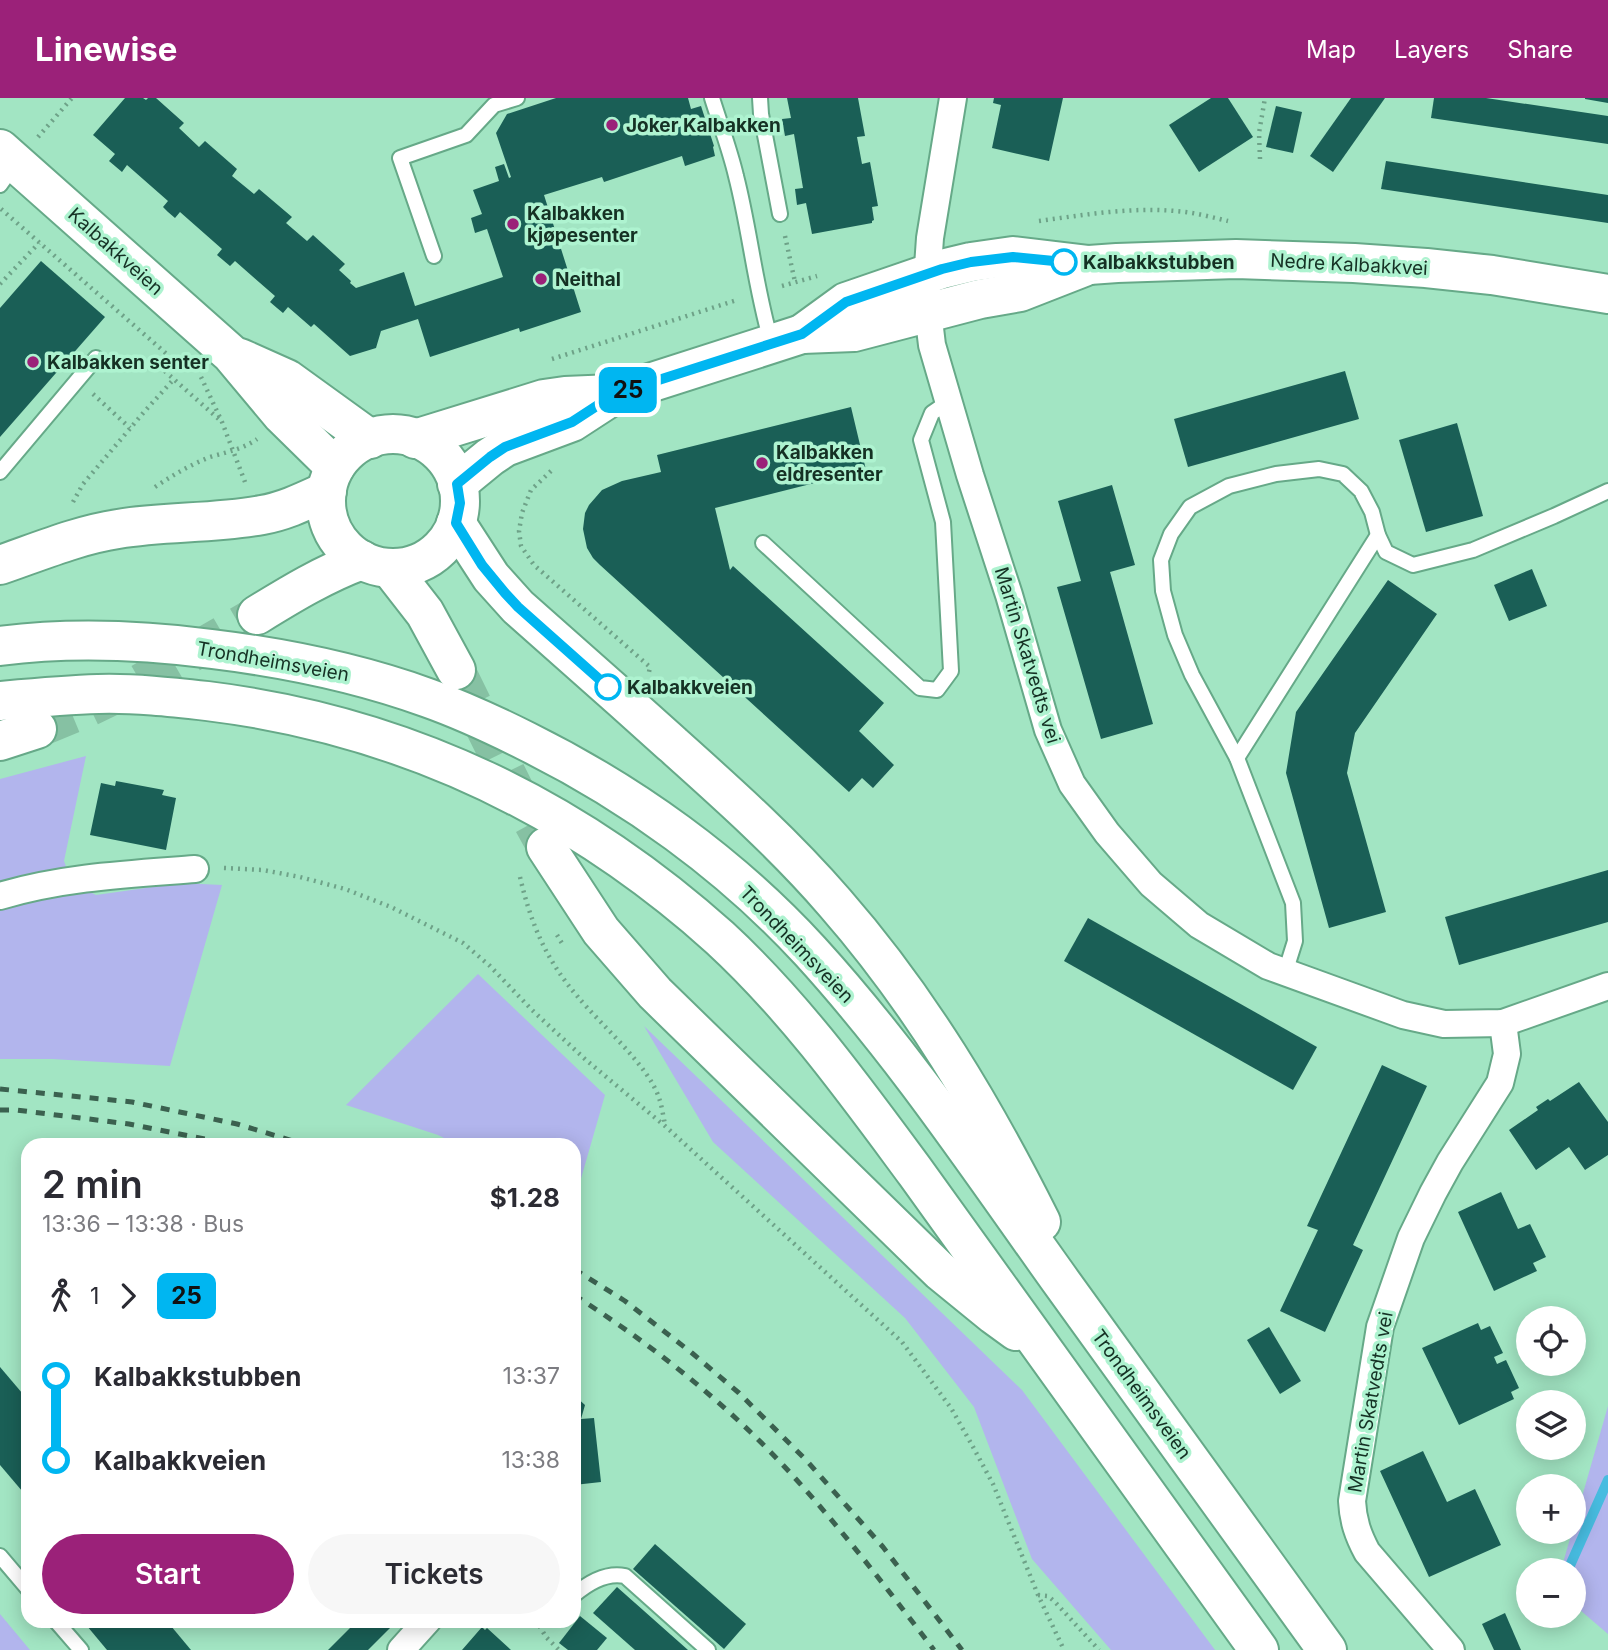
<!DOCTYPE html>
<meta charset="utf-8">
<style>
:root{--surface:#fff;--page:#f7f7f7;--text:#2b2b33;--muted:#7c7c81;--accent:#9b2179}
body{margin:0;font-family:Inter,sans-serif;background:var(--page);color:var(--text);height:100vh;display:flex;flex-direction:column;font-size:26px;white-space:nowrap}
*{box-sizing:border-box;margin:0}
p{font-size:23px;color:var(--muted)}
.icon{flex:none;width:38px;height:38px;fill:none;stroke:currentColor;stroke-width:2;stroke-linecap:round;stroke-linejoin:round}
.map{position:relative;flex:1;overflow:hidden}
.panel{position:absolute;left:21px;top:1040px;width:560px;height:490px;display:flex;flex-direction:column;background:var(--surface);border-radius:21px;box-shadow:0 4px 18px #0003}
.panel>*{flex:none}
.badge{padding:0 14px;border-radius:10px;font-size:24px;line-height:46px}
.fabs{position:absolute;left:1516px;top:1208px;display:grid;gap:14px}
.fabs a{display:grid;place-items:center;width:70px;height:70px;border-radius:50%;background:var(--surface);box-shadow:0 4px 18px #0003;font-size:35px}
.map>.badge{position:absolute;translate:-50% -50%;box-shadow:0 0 0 4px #fff}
.legs{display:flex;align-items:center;gap:10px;height:77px;padding:0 21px;font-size:23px}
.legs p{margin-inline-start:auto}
.head{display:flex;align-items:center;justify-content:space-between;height:119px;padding:0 21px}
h1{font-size:38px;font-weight:600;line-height:52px}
.button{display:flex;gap:14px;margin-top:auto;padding:14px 21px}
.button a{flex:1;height:80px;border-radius:42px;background:var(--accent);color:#fff;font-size:28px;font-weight:600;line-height:80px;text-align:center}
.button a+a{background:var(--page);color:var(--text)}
ul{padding:0 21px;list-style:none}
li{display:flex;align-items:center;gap:24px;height:84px;font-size:26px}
li i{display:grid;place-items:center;width:10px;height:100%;margin:0 9px;background:currentColor}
li i::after{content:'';width:18px;height:18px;margin:-9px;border:5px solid;border-radius:50%;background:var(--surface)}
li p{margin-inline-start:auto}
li:first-child i{background:linear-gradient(#0000 50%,currentColor 0)}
li:last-child i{background:linear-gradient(currentColor 50%,#0000 0)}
header{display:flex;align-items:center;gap:42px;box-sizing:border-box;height:98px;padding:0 35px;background:var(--accent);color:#fff}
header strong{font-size:33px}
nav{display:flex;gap:38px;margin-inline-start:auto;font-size:24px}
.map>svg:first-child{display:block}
.green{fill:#b2b5ed}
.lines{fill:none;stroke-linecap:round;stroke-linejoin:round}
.stream{stroke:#47bce0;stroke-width:10}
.building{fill:#1a5f56}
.highway-tunnel{stroke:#86c1a3;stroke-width:38;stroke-dasharray:38 19;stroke-linecap:butt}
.lane-casing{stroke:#66a988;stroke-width:18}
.street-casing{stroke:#66a988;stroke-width:30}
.secondary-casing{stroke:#66a988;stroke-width:42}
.highway-casing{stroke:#66a988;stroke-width:42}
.path{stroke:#6ea288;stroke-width:4.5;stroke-dasharray:2 5;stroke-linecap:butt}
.lane{stroke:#fff;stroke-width:14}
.street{stroke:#fff;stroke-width:26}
.secondary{stroke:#fff;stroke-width:38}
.highway{stroke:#fff;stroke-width:38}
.rail{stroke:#3b614f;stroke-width:5;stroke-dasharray:9 9;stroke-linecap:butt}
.line-1-casing{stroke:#fff;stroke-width:16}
.line-1{stroke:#00b6f1;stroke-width:10}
.poi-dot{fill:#9b2179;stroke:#aef3d0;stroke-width:2.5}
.stop-1-dot{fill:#fff;stroke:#00b6f1;stroke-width:3.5}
.labels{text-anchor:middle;stroke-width:7;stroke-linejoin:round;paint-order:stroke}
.poi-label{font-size:19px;font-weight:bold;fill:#153124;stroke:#aef3d0;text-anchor:start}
.street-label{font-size:19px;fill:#153124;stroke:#aef3d0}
.stop-label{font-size:19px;font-weight:bold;fill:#153124;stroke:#aef3d0;text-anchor:start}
</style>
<header>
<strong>Linewise</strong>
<nav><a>Map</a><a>Layers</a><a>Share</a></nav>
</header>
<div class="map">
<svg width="1608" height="1552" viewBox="0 0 1608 1552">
<rect width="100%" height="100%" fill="#a2e5c3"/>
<g class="green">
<path d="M 86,658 L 64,763 L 72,785 L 96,797 L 181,785 L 222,787 L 170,968 L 52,961 L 0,961 L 0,681 Z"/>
<path d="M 478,876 L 605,997 L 574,1105 L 574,1046 L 456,1046 L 438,1037 L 346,1007 Z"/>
<path d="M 644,928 L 1022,1292 L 1215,1552 L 1111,1552 L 1032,1461 L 974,1309 L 905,1220 L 713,1044 Z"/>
<path d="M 1608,1308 L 1608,1536 L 1573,1506 L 1573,1472 L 1561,1472 Z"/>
<path d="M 0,1516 L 30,1552 L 0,1552 Z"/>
</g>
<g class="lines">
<path class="stream" d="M 1568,1472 L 1608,1382"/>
</g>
<g class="building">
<path d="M 125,0 L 143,0 L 146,2 L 148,0 L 156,0 L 184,25 L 179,30 L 199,49 L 205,43 L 237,71 L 232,78 L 254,96 L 259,91 L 292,119 L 286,125 L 307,143 L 313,137 L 345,166 L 339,172 L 351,183 L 350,185 L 356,190 L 404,174 L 415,208 L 503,179 L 487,131 L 475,135 L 471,120 L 482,116 L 473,92 L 499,83 L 495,69 L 504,66 L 509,80 L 511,79 L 496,35 L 507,16 L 556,0 L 688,0 L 691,11 L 701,8 L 714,48 L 713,49 L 715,58 L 685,68 L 682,58 L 604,84 L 602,79 L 544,97 L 581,214 L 520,234 L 519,230 L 430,259 L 418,221 L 381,233 L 376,250 L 350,258 L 314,226 L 311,229 L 288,209 L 283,215 L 277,210 L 270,204 L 275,198 L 235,163 L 230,168 L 217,157 L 222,151 L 180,114 L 175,120 L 168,114 L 163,109 L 168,103 L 127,67 L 122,74 L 109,63 L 115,56 L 93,37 Z"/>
<path d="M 787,0 L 858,0 L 865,38 L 857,39 L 862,66 L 870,64 L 878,108 L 872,109 L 874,122 L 872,123 L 872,125 L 812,136 L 806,105 L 797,107 L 795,91 L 803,90 L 794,36 L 785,38 L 782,21 L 791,20 Z"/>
<path d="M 994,0 L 1063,0 L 1049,63 L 992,50 L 1001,7 L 993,5 Z"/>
<path d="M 1211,0 L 1228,0 L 1253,39 L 1199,74 L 1169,27 Z"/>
<path d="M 1351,0 L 1385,0 L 1333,74 L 1310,58 Z"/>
<path d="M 1434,0 L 1486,0 L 1608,18 L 1608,46 L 1431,20 Z"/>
<path d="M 1585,0 L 1608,0 L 1608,5 L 1585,1 Z"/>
<path d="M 1276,8 L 1302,14 L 1293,55 L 1266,49 Z"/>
<path d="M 1386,63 L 1608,97 L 1608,125 L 1381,91 Z"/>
<path d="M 41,163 L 105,219 L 0,339 L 0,210 Z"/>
<path d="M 1345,273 L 1359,321 L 1188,369 L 1174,321 Z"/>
<path d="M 851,309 L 866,372 L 715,410 L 730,472 L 733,468 L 884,605 L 859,633 L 894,667 L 873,690 L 862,680 L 849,694 L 600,467 L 593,460 L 587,450 L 583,431 L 585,415 L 589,407 L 602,392 L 622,383 L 661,374 L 657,357 Z"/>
<path d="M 1457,325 L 1483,418 L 1426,434 L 1399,342 Z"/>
<path d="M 1112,387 L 1135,467 L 1110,474 L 1153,626 L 1101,641 L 1057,489 L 1081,483 L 1058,403 Z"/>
<path d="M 1532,471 L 1547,508 L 1509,523 L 1494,487 Z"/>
<path d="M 1388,482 L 1437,516 L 1355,635 L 1347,675 L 1386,814 L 1329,830 L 1286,675 L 1296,614 Z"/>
<path d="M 116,683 L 164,692 L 162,697 L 176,700 L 166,752 L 90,737 L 101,685 L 115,688 Z"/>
<path d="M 1608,772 L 1608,824 L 1459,867 L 1445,819 Z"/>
<path d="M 1088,820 L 1317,949 L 1293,992 L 1064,863 Z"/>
<path d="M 1382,967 L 1427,988 L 1353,1147 L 1363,1152 L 1325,1234 L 1280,1213 L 1318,1132 L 1307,1128 Z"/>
<path d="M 1579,984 L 1608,1024 L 1608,1057 L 1585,1072 L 1569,1049 L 1536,1072 L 1509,1032 L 1538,1012 L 1536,1009 L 1548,1001 L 1550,1003 Z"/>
<path d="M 1501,1094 L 1518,1131 L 1530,1126 L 1546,1159 L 1533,1165 L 1537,1173 L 1494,1193 L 1458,1114 Z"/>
<path d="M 1478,1225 L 1481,1232 L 1490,1228 L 1503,1255 L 1494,1259 L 1497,1266 L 1506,1262 L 1519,1290 L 1511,1294 L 1514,1301 L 1459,1327 L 1422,1250 Z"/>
<path d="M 1269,1229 L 1301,1283 L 1280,1296 L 1247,1242 Z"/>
<path d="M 0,1269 L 28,1302 L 28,1400 L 0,1367 Z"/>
<path d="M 574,1297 L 585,1307 L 581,1321 L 594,1320 L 601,1384 L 574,1387 Z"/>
<path d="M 1423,1353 L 1447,1404 L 1475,1391 L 1501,1447 L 1429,1479 L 1380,1373 Z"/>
<path d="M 655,1446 L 746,1526 L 724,1551 L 633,1471 Z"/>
<path d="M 617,1489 L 688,1552 L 635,1552 L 593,1515 Z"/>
<path d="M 1505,1515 L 1521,1552 L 1494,1552 L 1482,1526 Z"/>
<path d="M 580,1518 L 607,1540 L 597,1552 L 568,1552 L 559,1545 Z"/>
<path d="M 82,1522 L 166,1522 L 191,1552 L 107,1552 Z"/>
<path d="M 358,1522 L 398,1522 L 368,1552 L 328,1552 Z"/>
<path d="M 482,1529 L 485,1532 L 487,1530 L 511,1552 L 462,1552 Z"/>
</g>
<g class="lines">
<g class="highway-tunnel">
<path d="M 456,572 L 520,702 L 546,749"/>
<path d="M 37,631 L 88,610 L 140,585 L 257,517"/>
</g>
<g class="lane-casing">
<g id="lane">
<path d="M 712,0 C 720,26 730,52 736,78 C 750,132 755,189 771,243"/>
<path d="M 760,0 L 761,16 L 780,116"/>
<path d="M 0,87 L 15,66"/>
<path d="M 434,158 L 400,60 L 466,37 L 494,7 L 517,0"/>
<path d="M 0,374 L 96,260"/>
<path d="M 763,445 L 920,590 L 937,592 L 951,573 L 943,424 L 921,342 L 932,315 L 948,304"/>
<path d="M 1237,660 L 1378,437"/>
<path d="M 1285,875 L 1295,843 L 1293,805 L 1237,660 L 1192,577 L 1175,537 L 1163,493 L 1161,462 L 1171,436 L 1190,409 L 1229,388 L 1276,376 L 1319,371 L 1343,376 L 1361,393 L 1372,414 L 1378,437 L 1386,454 L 1413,467 L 1473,452 L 1554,418 L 1608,393"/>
<path d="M 0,1458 L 28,1491"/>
<path d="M 574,1497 C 588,1485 606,1474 625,1478 L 708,1552"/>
<path d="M 55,1522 L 81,1552"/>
</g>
</g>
<g class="street-casing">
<g id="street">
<path d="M 953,0 L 930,140 L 926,197 L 932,247 L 970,377 L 1009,497 L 1048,632 L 1072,686 L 1107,735 L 1151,786 L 1199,827 L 1268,868 L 1403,917 L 1444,926 L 1503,925 L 1608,888"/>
<path d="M 0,798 C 63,779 130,776 195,771"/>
<path d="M 401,1552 L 428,1522"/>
<path d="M 1451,1552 L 1367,1454 C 1358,1437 1353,1423 1352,1403 L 1380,1229 L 1411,1140 L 1433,1095 L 1450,1064 L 1500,985 L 1507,956 L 1503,925"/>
</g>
</g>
<g class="secondary-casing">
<g id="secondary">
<path d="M 0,51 L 231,256 L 282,317 L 335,369"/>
<path d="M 802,236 L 846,204 L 942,171 L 971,164 L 1013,158 L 1089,167 L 1117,165 L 1236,161 L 1354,165 L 1426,170 L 1492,177 L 1608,196"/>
<path d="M 240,260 L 287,281 L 370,341"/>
<circle cx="393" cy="403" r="67"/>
<path d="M 415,341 L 544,301 L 565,298 L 613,296"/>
<path d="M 457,386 L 490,359 L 505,349 L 572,324 L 615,296 L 802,236 L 854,234 L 980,201 L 1020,194 L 1084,169"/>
</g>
</g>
<g class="highway-casing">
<g id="highway">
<path d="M 456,425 L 491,479 L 518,509 C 570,555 621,600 672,646 C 729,697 785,747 835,805 C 919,901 984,1010 1041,1124"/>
<path d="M 0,467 C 38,454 78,437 118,431 C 165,423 214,426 262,417 C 285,413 305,403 327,393"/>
<path d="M 390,470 L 425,515 L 456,572"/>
<path d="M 257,517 C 291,496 324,476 362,462"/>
<path d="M 0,548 C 70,539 142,542 212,551 C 286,560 359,575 428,600 C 462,612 494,627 526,643 C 631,695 730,766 810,853 C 904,956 981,1072 1062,1185 C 1150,1308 1239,1430 1327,1552"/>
<path d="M 0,603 C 33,600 65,597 98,596 C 134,595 171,599 207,603 C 403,627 574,709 720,840 C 795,909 856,994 916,1075 L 1259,1552"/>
<path d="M 0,643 L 37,631"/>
<path d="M 546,749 L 601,833 L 655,895 L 940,1173 L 994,1217 L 1016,1233"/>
</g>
</g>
<g class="path">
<path d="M 38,39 L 72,0"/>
<path d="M 1260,61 L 1259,35 L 1265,0"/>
<path d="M 1,111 L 169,258 L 159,268 L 222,324"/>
<path d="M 1039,123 C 1083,117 1130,109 1175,113 C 1193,114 1211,119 1228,123"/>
<path d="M 785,138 L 795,184"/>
<path d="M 0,186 L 39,145"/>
<path d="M 782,188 L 817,178"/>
<path d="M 552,261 L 737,202"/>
<path d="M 201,279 L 222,324 L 245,384"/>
<path d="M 93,296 L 130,330"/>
<path d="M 551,373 L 531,392 L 522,415 L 519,433 L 521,448 L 534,467 L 650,569 L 649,574"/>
<path d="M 155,389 C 173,377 190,367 210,359 C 227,354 243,351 257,341"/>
<path d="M 73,404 L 83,386 L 144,314 L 174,281"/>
<path d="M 224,770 L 263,772 L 300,779 L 345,791 L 391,809 L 463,845 L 490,868 L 532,912 L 586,962 L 665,1028 L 902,1244 L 951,1310 L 972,1347 L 993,1386 L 1038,1497 L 1064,1552"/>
<path d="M 520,779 C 531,826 546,862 578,899 C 600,926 649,968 659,1000 C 662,1008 663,1018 665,1026"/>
<path d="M 557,837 L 563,847"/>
<path d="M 1038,1497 L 1048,1498 L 1055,1504 L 1099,1552"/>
<path d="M 536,1522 L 546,1539 L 559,1552"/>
</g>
<use href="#lane" class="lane"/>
<use href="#street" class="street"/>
<use href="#secondary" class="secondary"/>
<use href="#highway" class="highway"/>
<g class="rail">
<path d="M 0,991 L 132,1004 L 237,1026 L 303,1046"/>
<path d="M 0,1012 L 16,1012 L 129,1026 L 230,1046"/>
<path d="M 574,1171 L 625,1203 L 692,1255 L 739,1295 L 807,1363 L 883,1449 L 962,1552"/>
<path d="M 574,1197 C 654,1248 730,1308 794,1379 C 844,1434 889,1493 934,1552"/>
</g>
</g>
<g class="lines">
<g class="line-1-casing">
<path id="line-1" d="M 608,589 L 518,509 L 505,495 L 482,467 L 456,425 L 460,405 L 457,386 L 490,359 L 505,349 L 572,324 L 615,296 L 802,236 L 846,204 L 942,171 L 971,164 L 1013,159 L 1064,164"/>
</g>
<use href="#line-1" class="line-1"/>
</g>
<g class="poi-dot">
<circle cx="612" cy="27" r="7"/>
<circle cx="513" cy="126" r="7"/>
<circle cx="541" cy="181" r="7"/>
<circle cx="33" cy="264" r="7"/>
<circle cx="762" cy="365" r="7"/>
</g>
<g class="stop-1-dot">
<circle cx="1064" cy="164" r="12"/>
<circle cx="608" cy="589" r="12"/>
</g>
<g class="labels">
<g class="poi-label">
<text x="626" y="34">Joker Kalbakken</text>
<text x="527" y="122">Kalbakken<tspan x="527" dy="22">kjøpesenter</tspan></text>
<text x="555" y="188">Neithal</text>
<text x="47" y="271">Kalbakken senter</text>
<text x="776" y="361">Kalbakken<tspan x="776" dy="22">eldresenter</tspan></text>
</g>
<g class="street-label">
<text transform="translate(116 153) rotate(42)" y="7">Kalbakkveien</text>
<text transform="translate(1349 166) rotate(3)" y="7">Nedre Kalbakkvei</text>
<text transform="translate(1028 557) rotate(73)" y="7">Martin Skatvedts vei</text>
<text transform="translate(273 563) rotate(10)" y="7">Trondheimsveien</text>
<text transform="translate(797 846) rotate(46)" y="7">Trondheimsveien</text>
<text transform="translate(1142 1296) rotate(54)" y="7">Trondheimsveien</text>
<text transform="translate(1370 1304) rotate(-80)" y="7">Martin Skatvedts vei</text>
</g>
<g class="stop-label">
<text x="1083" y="171">Kalbakkstubben</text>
<text x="627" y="596">Kalbakkveien</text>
</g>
</g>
</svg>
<div class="fabs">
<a><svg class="icon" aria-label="locate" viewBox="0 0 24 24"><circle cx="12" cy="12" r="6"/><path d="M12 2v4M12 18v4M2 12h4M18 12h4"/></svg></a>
<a><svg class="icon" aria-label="layers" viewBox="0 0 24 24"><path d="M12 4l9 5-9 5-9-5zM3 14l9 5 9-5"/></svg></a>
<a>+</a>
<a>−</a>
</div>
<b class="badge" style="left:628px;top:292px;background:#00b6f1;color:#111">25</b>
<section class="panel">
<div class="head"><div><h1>2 min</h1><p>13:36 – 13:38 · Bus</p></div><b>$1.28</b></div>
<div class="legs"><svg class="icon" aria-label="walk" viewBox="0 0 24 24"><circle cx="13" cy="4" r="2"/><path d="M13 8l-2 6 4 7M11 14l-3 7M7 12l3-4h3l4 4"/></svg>1<svg class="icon" aria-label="forward" viewBox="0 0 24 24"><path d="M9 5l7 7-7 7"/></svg><b class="badge" style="background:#00b6f1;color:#111">25</b></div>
<ul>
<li><i style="color:#00b6f1"></i><b>Kalbakkstubben</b><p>13:37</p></li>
<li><i style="color:#00b6f1"></i><b>Kalbakkveien</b><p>13:38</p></li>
</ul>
<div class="button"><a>Start</a><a>Tickets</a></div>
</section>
</div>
